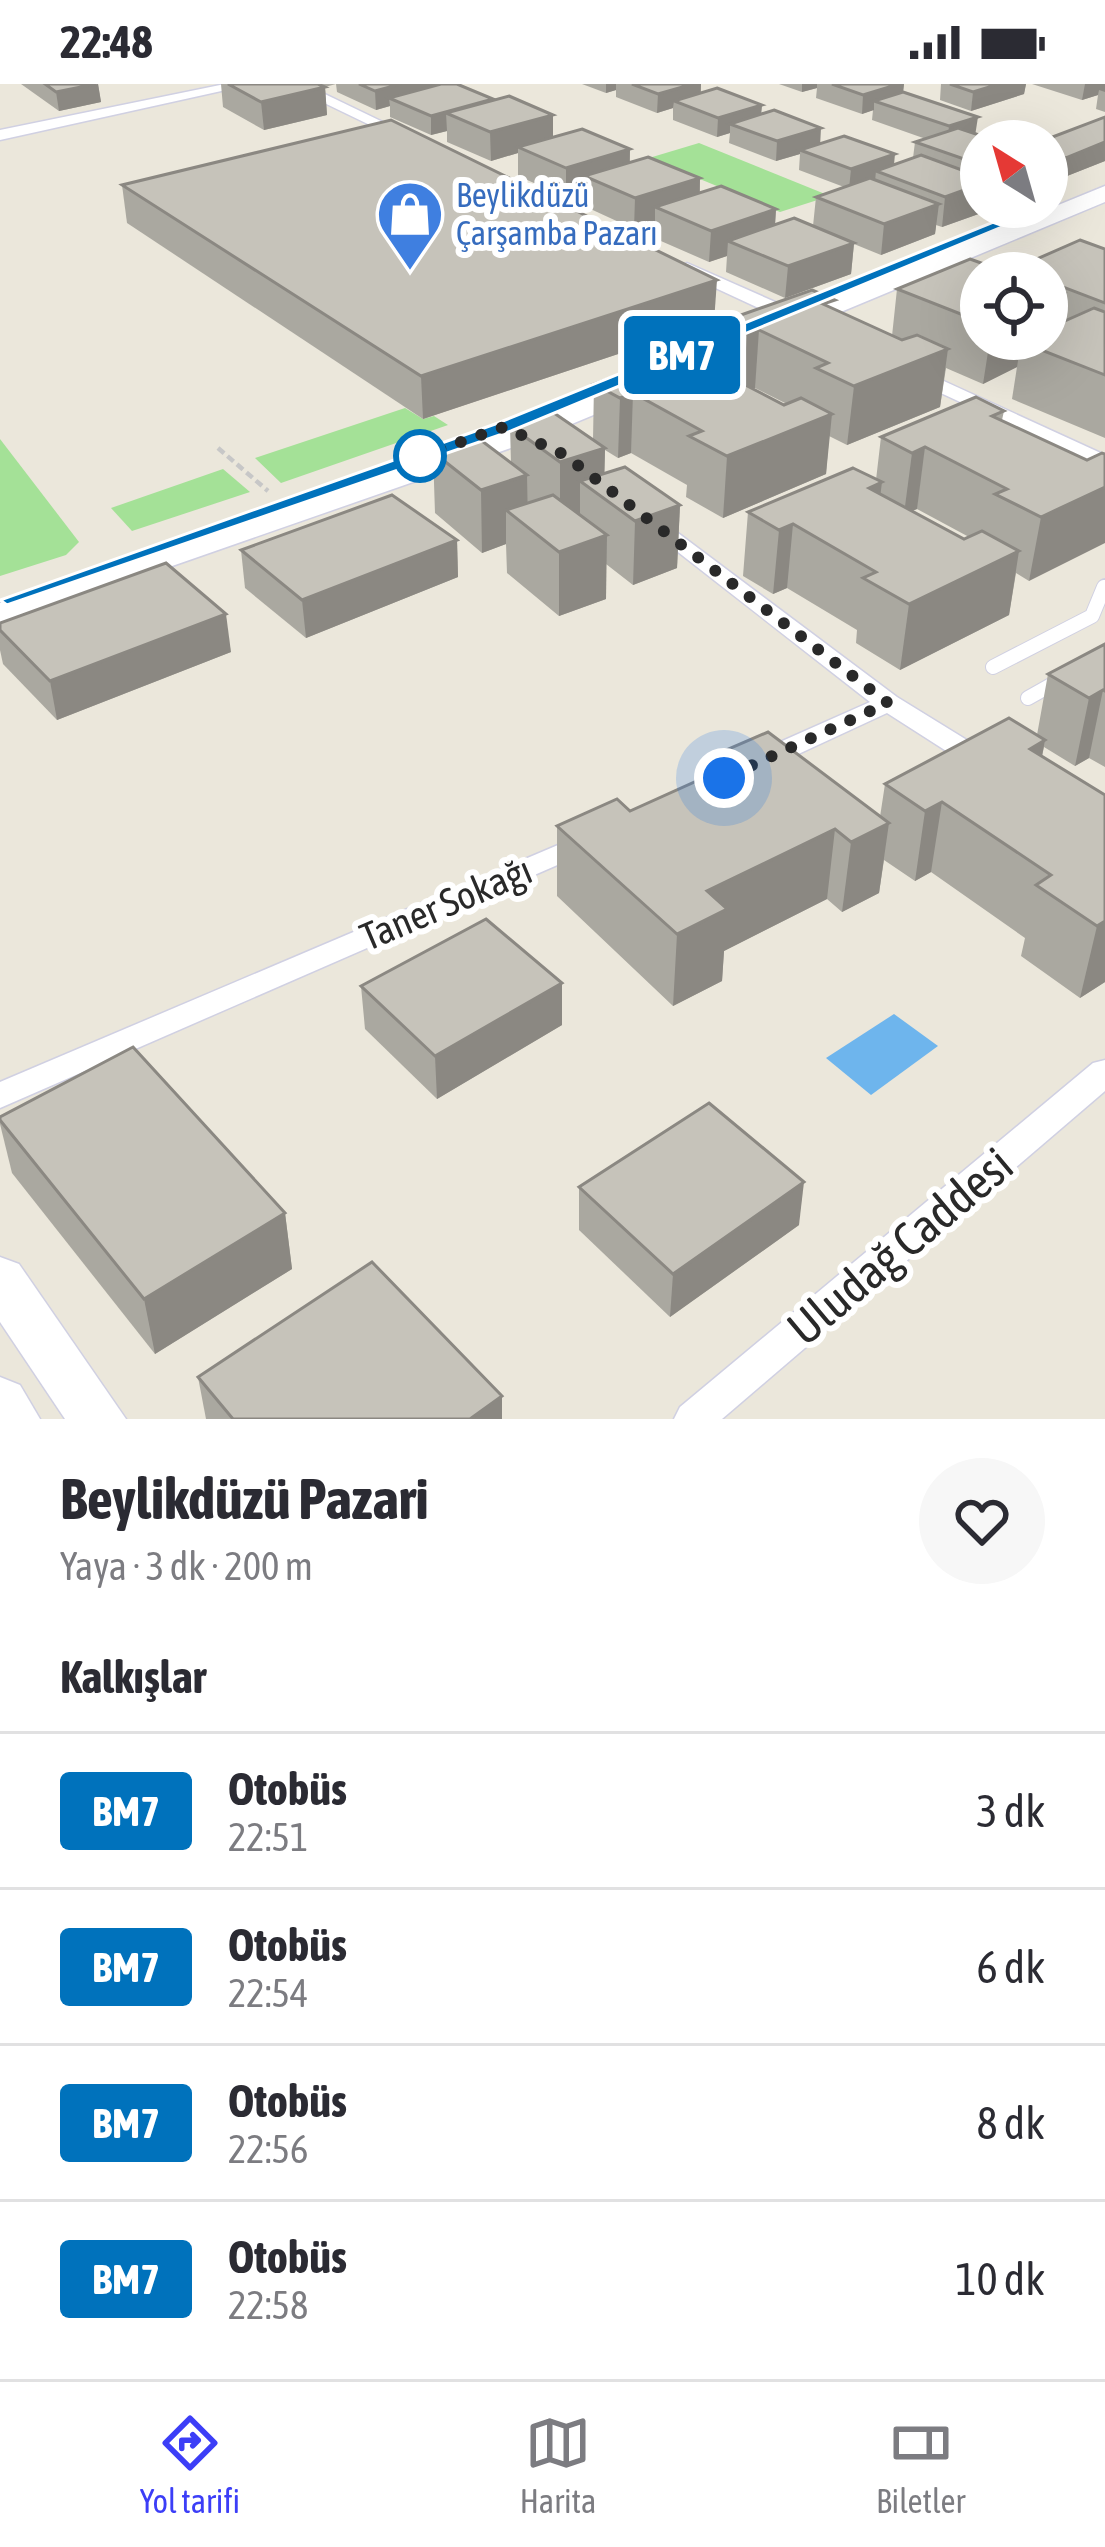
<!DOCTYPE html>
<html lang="tr">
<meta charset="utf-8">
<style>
:root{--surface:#fff;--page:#f7f7f7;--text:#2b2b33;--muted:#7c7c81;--line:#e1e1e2;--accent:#3c3ef7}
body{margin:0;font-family:"Asap Condensed",sans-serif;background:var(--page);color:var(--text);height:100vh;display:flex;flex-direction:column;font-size:45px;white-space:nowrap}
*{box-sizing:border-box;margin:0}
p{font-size:39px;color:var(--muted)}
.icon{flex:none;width:66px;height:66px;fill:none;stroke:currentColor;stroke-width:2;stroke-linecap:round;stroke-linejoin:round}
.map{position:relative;height:1335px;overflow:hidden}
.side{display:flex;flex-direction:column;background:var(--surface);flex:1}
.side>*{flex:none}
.badge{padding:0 24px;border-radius:9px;font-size:42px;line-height:78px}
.needle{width:78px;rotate:323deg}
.fabs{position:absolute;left:960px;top:36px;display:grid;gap:24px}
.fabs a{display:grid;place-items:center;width:108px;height:108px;border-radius:50%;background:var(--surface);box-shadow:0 12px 48px #0002;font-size:60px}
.you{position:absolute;width:60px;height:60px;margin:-30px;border:9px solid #fff;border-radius:50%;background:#1a73e8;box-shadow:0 0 0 18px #1a73e833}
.map>.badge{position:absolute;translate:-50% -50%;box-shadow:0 0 0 6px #fff}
h2{padding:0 60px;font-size:45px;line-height:108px}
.round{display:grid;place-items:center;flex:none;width:126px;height:126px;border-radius:63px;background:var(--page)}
.summary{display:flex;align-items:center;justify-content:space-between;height:204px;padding:0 60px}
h1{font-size:57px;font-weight:700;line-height:90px}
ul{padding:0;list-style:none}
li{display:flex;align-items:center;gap:36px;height:156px;padding:0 60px;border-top:3px solid var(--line)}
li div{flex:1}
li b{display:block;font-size:45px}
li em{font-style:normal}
li .badge{min-width:132px;font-weight:700;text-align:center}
.status{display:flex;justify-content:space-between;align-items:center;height:84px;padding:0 60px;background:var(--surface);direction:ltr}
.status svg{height:33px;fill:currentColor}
.menu{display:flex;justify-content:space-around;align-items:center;height:168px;border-top:3px solid var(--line);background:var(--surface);font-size:33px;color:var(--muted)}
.menu a{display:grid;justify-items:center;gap:6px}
.menu .on{color:var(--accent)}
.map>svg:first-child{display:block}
.green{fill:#a4e197}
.water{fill:#6eb5ed}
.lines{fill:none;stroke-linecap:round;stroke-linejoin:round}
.service-far1-casing{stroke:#d0d0e2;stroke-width:14}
.service-casing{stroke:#d0d0e2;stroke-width:16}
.minor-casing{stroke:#d0d0e2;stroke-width:3}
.secondary-casing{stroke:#d0d0e2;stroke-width:3}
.path{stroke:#c7c7c7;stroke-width:4.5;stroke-dasharray:8 4.5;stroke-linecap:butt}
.service-far1{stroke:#fff;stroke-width:10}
.service{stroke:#fff;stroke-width:14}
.minor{fill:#fff;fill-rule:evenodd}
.secondary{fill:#fff;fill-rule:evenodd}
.wall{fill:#aaa8a0;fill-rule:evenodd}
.shaded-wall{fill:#8b8882}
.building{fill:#c6c3ba;stroke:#8b8882;stroke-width:3}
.line{fill:#0072bc;stroke:#fff;stroke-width:3}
.walk{stroke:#292929;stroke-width:12;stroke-dasharray:0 21.6}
.stop-dot{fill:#fff;stroke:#0072bc;stroke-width:6}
.labels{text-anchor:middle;stroke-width:12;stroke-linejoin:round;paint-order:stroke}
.far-shop-label{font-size:33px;fill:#366cbe;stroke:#fff;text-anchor:start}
.street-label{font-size:39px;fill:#292929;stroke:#fff}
.near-street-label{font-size:48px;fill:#292929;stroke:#fff}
</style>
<div class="status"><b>22:48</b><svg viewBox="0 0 49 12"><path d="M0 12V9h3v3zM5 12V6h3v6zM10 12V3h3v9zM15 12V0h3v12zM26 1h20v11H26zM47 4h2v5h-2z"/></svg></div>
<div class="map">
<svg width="1105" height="1335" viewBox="0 0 1105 1335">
<rect width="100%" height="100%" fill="#ebe7db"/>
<g class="green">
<path d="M 699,59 L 830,112 L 780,128 L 649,74 Z"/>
<path d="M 405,324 L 423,335 L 434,332 L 448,341 L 281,399 L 255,374 Z"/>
<path d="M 0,355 L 79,458 L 66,471 L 0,492 Z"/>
<path d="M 223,385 L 250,408 L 132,447 L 111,424 Z"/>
</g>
<path class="water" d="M 894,930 L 938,962 L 871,1011 L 826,974 Z"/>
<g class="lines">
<g class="service-far1-casing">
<path id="service-far1" d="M 1103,506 L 1105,501"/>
</g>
<g class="service-casing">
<g id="service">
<path d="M 993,583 L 1092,532 L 1104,503"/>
<path d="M 1028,614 L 1060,596"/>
</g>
</g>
<g class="minor-casing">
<g id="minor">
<path d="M 225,0 L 253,0 L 0,56 L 0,46 Z"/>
<path d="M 285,0 L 304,0 L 416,54 L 403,57 Z"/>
<path d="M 687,179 L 807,232 L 809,236 L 793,240 L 681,188 L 678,184 Z"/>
<path d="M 911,282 L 1105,371 L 1105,385 L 904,292 L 901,288 Z"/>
<path d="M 654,431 L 897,613 L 996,674 L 1000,680 L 996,686 L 976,686 L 887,629 L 766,685 L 746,685 L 742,679 L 746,673 L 870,618 L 646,443 L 646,433 Z"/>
<path d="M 591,747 L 605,756 L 601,762 L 0,1024 L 0,998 Z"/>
<path d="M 1105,976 L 1105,1007 L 722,1335 L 674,1335 L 680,1323 L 1093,979 Z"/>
</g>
</g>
<g class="secondary-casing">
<g id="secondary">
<path d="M 1105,102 L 1105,118 L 531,357 L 0,542 L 0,519 L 509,345 Z"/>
<path d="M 0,1173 L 19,1180 L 126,1335 L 65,1335 L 0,1238 Z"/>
<path d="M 0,1293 L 20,1301 L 40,1335 L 0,1335 Z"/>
</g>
</g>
<path class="path" d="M 218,364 L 268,407"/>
<use href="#service-far1" class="service-far1"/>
<use href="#service" class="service"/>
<use href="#minor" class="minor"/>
<use href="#secondary" class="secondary"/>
</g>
<g class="wall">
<path d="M 21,0 L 98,0 L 101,18 L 59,27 Z"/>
<path d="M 221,0 L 437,0 L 493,17 L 553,53 L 630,65 L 630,78 L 700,94 L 700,109 L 776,125 L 775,141 L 813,142 L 816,113 L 844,103 L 799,86 L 800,70 L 776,77 L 729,59 L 730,49 L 717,53 L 673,36 L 673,24 L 657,29 L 616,13 L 616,6 L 606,9 L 582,0 L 701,0 L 701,9 L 762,21 L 761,30 L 820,60 L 894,81 L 913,74 L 915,58 L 926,55 L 872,36 L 873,26 L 862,30 L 816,14 L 817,4 L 802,8 L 779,0 L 904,0 L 903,8 L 976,50 L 981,57 L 981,123 L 987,127 L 942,143 L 936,141 L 935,150 L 881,171 L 854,160 L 851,190 L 785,214 L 726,188 L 727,172 L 709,178 L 654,154 L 655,138 L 634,145 L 584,122 L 584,108 L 566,113 L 518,92 L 518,69 L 491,77 L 447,58 L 447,47 L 431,51 L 390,33 L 390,22 L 376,26 L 337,8 L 336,0 L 325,3 L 327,31 L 264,46 L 223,23 Z"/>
<path d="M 941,0 L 1026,0 L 1024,10 L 971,27 L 940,16 Z"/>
<path d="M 1032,0 L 1105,0 L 1105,28 L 1096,25 L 1098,11 L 1082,16 Z"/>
<path d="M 1105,33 L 1105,77 L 1062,94 L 1049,89 L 1047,102 L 1047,57 Z"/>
<path d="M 122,101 L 714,238 L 423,335 L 127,139 Z"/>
<path d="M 1105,165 L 1105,354 L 1012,315 L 1017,283 L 983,300 L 946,284 L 940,323 L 847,361 L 829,352 L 826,390 L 723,434 L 686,413 L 687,401 L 631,369 L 618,374 L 605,366 L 604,389 L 680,421 L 677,484 L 633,501 L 606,480 L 606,515 L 559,532 L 507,489 L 506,460 L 482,469 L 435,429 L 433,368 L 511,379 L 510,342 L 593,356 L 594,300 L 718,287 L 721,238 L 834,225 L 892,252 L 897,205 L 981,189 L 981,255 L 1047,255 L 1047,189 L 1013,189 L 1014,185 ZM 755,304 L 787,320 L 784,321 L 752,305 Z"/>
<path d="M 1004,327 L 1002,336 L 1087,376 L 1029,497 L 1016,489 L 1009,531 L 900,586 L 856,559 L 857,546 L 787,504 L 773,510 L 743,492 L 748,428 L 876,396 L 881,353 ZM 917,425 L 969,453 L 964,455 L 912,427 Z"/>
<path d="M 457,456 L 458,493 L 306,554 L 245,504 L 241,466 Z"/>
<path d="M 0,546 L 231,568 L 57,636 L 3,580 L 0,566 Z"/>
<path d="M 1105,560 L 1105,683 L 1089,674 L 1075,682 L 1044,663 L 1042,672 L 1105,711 L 1105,898 L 1080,914 L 1021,872 L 1025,854 L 931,788 L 915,797 L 884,776 L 879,809 L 842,828 L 827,815 L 724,867 L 722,897 L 673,922 L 557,812 L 557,742 L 630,727 L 725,684 L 726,666 L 880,733 L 885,700 L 1037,651 L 1048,590 Z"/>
<path d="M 562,899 L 562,941 L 437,1015 L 365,945 L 361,902 Z"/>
<path d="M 0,1033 L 285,1129 L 292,1185 L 155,1270 L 12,1089 L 0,1040 Z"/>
<path d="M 579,1103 L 799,1141 L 670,1233 L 579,1146 Z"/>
<path d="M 198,1293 L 502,1312 L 502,1335 L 206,1335 Z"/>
</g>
<g class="shaded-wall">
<path d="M 98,0 L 101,18 L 59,27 L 56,8 Z"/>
<path d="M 401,0 L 437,0 L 437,10 L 389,14 L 390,22 L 376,26 L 375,7 Z"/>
<path d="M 606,0 L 616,0 L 616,6 L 606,9 Z"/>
<path d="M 693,0 L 701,0 L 700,17 L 674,17 L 673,24 L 657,29 L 658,10 Z"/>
<path d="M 802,0 L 817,0 L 817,4 L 802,8 Z"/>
<path d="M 899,0 L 904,0 L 902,17 L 874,17 L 874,26 L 862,30 L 863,11 Z"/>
<path d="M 999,0 L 1026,0 L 1024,10 L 971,27 L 973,8 Z"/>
<path d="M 1085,0 L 1105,0 L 1105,8 L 1099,6 L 1098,11 L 1082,16 Z"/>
<path d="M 325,3 L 327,31 L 264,46 L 261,18 Z"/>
<path d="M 493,15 L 446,29 L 447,47 L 431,51 L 431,32 Z"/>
<path d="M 762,21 L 760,40 L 730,40 L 730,49 L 717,53 L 718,34 Z"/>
<path d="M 553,31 L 553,59 L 518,63 L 518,69 L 491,77 L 490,48 Z"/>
<path d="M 978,33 L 975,52 L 947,62 L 949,42 Z"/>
<path d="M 821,44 L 820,63 L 800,66 L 800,70 L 776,77 L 777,57 Z"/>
<path d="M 1105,58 L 1105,77 L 1062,94 L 1066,74 Z"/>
<path d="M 630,65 L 629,94 L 584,92 L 584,108 L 566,113 L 566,84 Z"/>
<path d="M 895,70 L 893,91 L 876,87 L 875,97 L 849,105 L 851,85 Z"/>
<path d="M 1051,75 L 1047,102 L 1047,77 Z"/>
<path d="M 700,94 L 699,124 L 655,123 L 655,138 L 634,145 L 635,114 Z"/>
<path d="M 981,100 L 981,123 L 988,123 L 987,127 L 942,143 L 945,113 Z"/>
<path d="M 939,120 L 935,150 L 881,171 L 884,140 Z"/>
<path d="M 776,125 L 774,156 L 728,157 L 727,172 L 709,178 L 711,147 Z"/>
<path d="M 854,159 L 851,190 L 785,214 L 788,182 Z"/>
<path d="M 717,196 L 714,238 L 423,335 L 421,292 Z"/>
<path d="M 1064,209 L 1054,265 L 1021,258 L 1017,283 L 983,300 L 990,255 L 1047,255 L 1047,217 Z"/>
<path d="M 759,246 L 755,304 L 743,308 L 747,250 Z"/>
<path d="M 948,265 L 940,323 L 847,361 L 854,302 Z"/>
<path d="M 633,309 L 631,369 L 618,374 L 620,314 Z"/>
<path d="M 832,330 L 826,390 L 723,434 L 727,372 Z"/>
<path d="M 925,363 L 917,425 L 904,430 L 912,369 Z"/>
<path d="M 605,364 L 604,414 L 580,397 L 580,433 L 560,440 L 560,378 Z"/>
<path d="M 527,391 L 528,443 L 506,426 L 506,460 L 482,469 L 481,406 Z"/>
<path d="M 882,398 L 874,461 L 869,404 Z"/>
<path d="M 1105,403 L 1105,459 L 1029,497 L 1041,433 Z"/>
<path d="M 680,421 L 677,484 L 633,501 L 635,437 Z"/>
<path d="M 793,440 L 787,504 L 773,510 L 779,446 Z"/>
<path d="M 607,451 L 606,515 L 559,532 L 559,468 Z"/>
<path d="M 457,456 L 458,493 L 306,554 L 302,516 Z"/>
<path d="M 1019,467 L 1009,531 L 900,586 L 909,520 Z"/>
<path d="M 226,530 L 231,568 L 57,636 L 50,597 Z"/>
<path d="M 1103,606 L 1089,674 L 1075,682 L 1089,614 Z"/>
<path d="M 1045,656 L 1032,725 L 1030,665 Z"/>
<path d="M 942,718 L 931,788 L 915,797 L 925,727 Z"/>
<path d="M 889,739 L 879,809 L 842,828 L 851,758 Z"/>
<path d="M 835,745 L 827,815 L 724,867 L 722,897 L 673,922 L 677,850 L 707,807 Z"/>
<path d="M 1105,837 L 1105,898 L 1080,914 L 1097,842 Z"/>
<path d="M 562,899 L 562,941 L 437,1015 L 435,972 Z"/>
<path d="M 804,1098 L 799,1141 L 670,1233 L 673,1190 Z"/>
<path d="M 285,1129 L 292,1185 L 155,1270 L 144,1215 Z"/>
<path d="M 502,1312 L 502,1335 L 470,1335 Z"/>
</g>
<g class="building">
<path d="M 45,0 L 96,0 L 56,8 Z"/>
<path d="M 228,0 L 318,0 L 325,3 L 261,18 Z"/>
<path d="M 359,0 L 401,0 L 375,7 Z"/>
<path d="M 441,0 L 457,0 L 493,15 L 431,32 L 389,14 Z"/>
<path d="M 632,0 L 693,0 L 658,10 Z"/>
<path d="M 832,0 L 899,0 L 863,11 Z"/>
<path d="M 950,0 L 999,0 L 973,8 Z"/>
<path d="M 717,4 L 762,21 L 718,34 L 674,17 Z"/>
<path d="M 903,8 L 978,33 L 949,42 L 874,17 Z"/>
<path d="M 509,12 L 553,31 L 490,48 L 446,29 Z"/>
<path d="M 774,26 L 821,44 L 777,57 L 730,40 Z"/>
<path d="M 1105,33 L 1105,58 L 1066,74 L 1047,68 L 1047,57 L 1042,57 Z"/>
<path d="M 391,36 L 717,196 L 421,292 L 122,101 Z"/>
<path d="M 958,44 L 997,57 L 981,57 L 981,81 L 915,58 Z"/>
<path d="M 582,45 L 630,65 L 566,84 L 518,63 Z"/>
<path d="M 844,52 L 895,70 L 851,85 L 800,66 Z"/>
<path d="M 921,71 L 981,93 L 981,100 L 945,113 L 876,87 Z"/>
<path d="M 648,73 L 700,94 L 635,114 L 584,92 Z"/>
<path d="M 870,94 L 939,120 L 884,140 L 816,113 Z"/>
<path d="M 721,102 L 776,125 L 711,147 L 655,123 Z"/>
<path d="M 794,134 L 854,159 L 788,182 L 728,157 Z"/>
<path d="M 1080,156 L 1105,165 L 1105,219 L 1047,197 L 1047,189 L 1024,189 L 1014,185 Z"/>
<path d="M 970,175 L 1009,189 L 981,189 L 981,238 L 897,205 Z"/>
<path d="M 1047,203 L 1064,209 L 1047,217 Z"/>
<path d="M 812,206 L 835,216 L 823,220 L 902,256 L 917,251 L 948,265 L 854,302 L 816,284 L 828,279 L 759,246 L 747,250 L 721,238 Z"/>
<path d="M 1094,224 L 1105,228 L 1105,291 L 1021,258 L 1027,255 L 1047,255 L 1047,245 Z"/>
<path d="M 694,264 L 717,276 L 705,280 L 784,321 L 801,314 L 832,330 L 727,372 L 689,352 L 702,347 L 633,309 L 620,314 L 594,300 Z"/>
<path d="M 976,313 L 1004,327 L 992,332 L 1087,376 L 1102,369 L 1105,370 L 1105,403 L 1041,433 L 995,410 L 1007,405 L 925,363 L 912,369 L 881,353 Z"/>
<path d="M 554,329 L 605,364 L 560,378 L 510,342 Z"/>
<path d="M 478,354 L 527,391 L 481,406 L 433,368 Z"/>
<path d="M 625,383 L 680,421 L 635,437 L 580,397 Z"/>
<path d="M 853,384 L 882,398 L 869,404 L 964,455 L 982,447 L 1019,467 L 909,520 L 863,494 L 876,488 L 793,440 L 779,446 L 748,428 Z"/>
<path d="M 392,411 L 457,456 L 302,516 L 241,466 Z"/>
<path d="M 553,411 L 607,451 L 559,468 L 506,426 Z"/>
<path d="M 166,479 L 226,530 L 50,597 L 0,546 L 0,539 Z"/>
<path d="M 1105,560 L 1105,607 L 1103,606 L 1089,614 L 1048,590 Z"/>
<path d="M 1009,634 L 1045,656 L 1030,665 L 1105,711 L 1105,837 L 1097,842 L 1036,801 L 1051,791 L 942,718 L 925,727 L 885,700 Z"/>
<path d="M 768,648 L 889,739 L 851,758 L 835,745 L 707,807 L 727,825 L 677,850 L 557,742 L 617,715 L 630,727 L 741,677 L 726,666 Z"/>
<path d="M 486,835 L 562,899 L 435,972 L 361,902 Z"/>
<path d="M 133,963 L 285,1129 L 144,1215 L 0,1036 L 0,1033 Z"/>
<path d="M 709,1019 L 804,1098 L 673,1190 L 579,1103 Z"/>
<path d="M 372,1178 L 502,1312 L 470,1335 L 233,1335 L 198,1293 Z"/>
</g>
<path class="line" d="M 1038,120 L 1050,123 L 511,347 L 7,521 L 0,516 L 498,339 Z"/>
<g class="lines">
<path class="walk" d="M 420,372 L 504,343 L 563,370 L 888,619 L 724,694"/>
</g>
<defs>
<g id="shop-pin" transform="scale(3.45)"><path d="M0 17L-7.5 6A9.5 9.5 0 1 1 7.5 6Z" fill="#3f7fe0" stroke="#fff"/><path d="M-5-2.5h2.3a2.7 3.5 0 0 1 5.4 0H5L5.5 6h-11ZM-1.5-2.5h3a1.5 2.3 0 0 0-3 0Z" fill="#fff"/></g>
</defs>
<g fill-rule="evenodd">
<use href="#shop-pin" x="410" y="130"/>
</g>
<circle class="stop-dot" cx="420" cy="372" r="24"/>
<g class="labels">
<g class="far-shop-label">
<text x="456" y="123">Beylikdüzü<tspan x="456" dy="38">Çarşamba Pazarı</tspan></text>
</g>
<g class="street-label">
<text transform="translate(446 819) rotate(-23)" y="14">Taner Sokağı</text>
</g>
<g class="near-street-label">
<text transform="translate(900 1162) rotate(-40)" y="17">Uludağ Caddesi</text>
</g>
</g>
</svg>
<div class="fabs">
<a><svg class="needle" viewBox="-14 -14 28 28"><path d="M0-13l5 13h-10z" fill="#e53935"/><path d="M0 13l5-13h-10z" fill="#7c7c81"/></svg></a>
<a><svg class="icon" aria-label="locate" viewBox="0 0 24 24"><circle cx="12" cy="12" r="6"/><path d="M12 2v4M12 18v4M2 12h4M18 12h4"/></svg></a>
</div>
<div class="you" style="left:724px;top:694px"></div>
<b class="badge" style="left:682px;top:271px;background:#0072bc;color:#fff">BM7</b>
</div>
<section class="side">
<div class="summary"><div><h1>Beylikdüzü Pazari</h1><p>Yaya · 3 dk · 200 m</p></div><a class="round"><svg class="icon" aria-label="heart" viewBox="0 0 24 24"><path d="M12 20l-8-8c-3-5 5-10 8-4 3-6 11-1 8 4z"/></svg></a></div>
<h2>Kalkışlar</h2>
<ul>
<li><span class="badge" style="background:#0072bc;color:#fff">BM7</span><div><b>Otobüs</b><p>22:51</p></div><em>3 dk</em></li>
<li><span class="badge" style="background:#0072bc;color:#fff">BM7</span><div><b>Otobüs</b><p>22:54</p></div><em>6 dk</em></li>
<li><span class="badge" style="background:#0072bc;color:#fff">BM7</span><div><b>Otobüs</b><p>22:56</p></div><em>8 dk</em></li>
<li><span class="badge" style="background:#0072bc;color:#fff">BM7</span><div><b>Otobüs</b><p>22:58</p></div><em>10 dk</em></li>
</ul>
</section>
<nav class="menu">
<a class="on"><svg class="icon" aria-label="directions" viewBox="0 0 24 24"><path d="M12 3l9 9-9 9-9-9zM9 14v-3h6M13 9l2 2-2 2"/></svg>Yol tarifi</a>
<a><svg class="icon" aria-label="map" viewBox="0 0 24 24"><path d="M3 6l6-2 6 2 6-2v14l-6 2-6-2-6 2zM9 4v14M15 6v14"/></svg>Harita</a>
<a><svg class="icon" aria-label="tickets" viewBox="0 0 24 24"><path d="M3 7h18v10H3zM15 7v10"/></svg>Biletler</a>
</nav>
